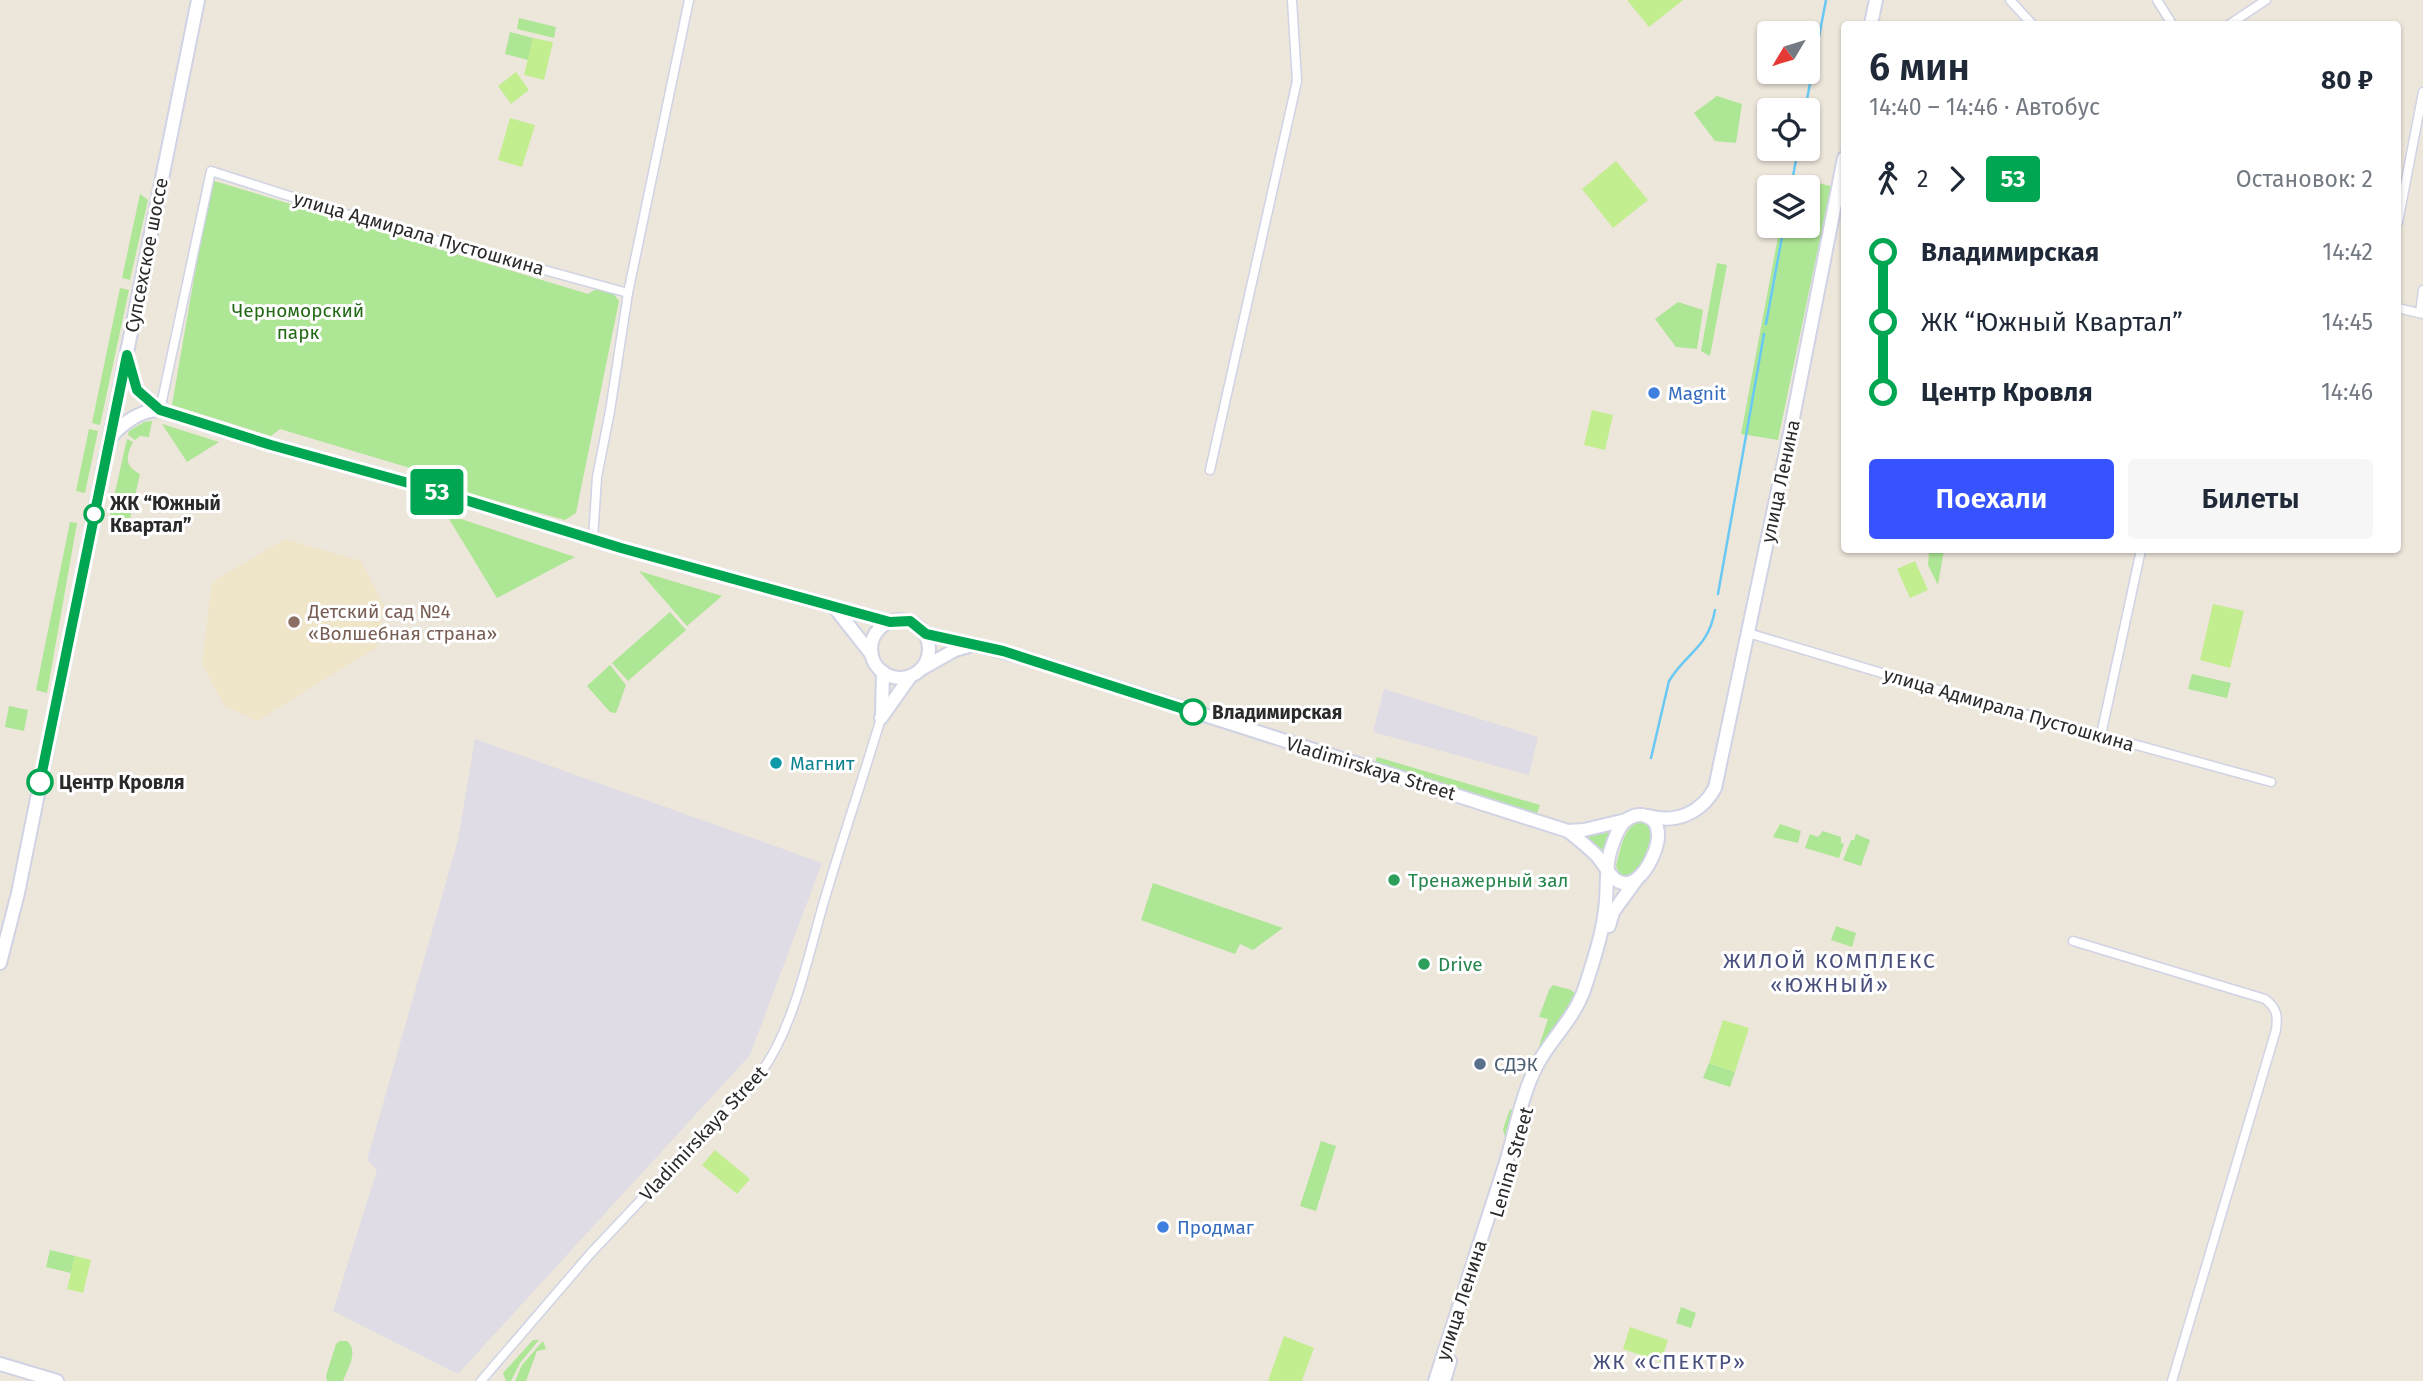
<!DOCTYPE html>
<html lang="ru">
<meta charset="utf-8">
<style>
:root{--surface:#fff;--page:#f6f6f7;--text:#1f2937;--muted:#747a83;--accent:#3653ff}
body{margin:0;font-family:"Fira Sans",sans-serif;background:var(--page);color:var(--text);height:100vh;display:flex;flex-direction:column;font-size:26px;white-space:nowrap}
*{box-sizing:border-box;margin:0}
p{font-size:23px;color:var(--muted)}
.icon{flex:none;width:38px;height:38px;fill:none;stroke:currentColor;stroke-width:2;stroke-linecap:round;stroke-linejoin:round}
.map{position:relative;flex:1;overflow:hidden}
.panel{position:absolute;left:1841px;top:21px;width:560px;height:532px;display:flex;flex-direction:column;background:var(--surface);border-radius:7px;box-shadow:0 2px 5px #0004}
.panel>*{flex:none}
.badge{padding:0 14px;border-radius:5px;font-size:24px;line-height:46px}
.needle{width:46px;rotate:232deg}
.fabs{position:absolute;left:1757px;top:21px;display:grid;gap:14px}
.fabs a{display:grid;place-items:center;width:63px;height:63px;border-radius:7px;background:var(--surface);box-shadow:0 2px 5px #0004;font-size:35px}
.map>.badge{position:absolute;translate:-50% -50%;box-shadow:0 0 0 4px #fff}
.legs{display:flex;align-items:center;gap:10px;height:77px;padding:0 28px;font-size:23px}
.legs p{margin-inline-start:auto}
.overview{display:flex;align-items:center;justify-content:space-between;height:119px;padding:0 28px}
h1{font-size:38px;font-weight:600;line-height:52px}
.action{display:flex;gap:14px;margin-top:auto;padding:14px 28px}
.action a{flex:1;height:80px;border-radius:7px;background:var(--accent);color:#fff;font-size:28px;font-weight:600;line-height:80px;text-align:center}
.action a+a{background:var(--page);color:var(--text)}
ul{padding:0 28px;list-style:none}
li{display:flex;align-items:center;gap:24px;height:70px;font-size:26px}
li i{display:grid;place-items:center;width:10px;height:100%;margin:0 9px;background:currentColor}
li i::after{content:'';width:18px;height:18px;margin:-9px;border:5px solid;border-radius:50%;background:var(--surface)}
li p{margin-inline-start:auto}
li:first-child i{background:linear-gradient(#0000 50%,currentColor 0)}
li:last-child i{background:linear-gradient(currentColor 50%,#0000 0)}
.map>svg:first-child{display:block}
.industrial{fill:#dfdce5}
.education{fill:#efe5c9}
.green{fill:#ade695}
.pitch{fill:#c2ee90}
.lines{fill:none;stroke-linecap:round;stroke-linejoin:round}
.stream{stroke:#69c9f4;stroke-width:2.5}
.street-casing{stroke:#d0d3e4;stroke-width:11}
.secondary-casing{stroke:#d0d3e4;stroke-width:16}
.street{stroke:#fff;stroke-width:8}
.secondary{stroke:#fff;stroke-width:12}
.line-1-casing{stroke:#fff;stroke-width:16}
.line-1{stroke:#00a651;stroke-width:10}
.shop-dot{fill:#3f7fe0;stroke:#fff;stroke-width:2.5}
.stop-1-dot{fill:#fff;stroke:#00a651;stroke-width:3.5}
.education-dot{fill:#8d6e63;stroke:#fff;stroke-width:2.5}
.culture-dot{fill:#0f9aa8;stroke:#fff;stroke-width:2.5}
.leisure-dot{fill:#2e9e5b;stroke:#fff;stroke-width:2.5}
.service-dot{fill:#5c6f8a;stroke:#fff;stroke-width:2.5}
.labels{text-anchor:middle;stroke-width:6;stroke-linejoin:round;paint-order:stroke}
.street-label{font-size:19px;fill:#2a2a2a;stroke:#fff}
.park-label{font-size:19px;fill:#246a16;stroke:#fff}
.shop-label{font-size:19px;fill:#366cbe;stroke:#fff;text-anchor:start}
.stop-label{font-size:19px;font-weight:bold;fill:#2a2a2a;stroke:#fff;text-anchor:start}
.education-label{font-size:19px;fill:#785e54;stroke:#fff;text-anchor:start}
.culture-label{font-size:19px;fill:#0d838f;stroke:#fff;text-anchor:start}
.leisure-label{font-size:19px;fill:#27864d;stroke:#fff;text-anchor:start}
.service-label{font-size:19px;fill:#4e5e75;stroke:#fff;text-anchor:start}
.neighbourhood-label{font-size:21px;letter-spacing:2px;fill:#484f7d;stroke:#fff}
</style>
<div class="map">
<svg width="2423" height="1381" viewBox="0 0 2423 1381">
<rect width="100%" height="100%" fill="#ede6db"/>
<g class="industrial">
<path d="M 1384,689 L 1538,737 L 1529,775 L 1373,732 Z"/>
<path d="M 475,739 L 822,863 L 750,1055 L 458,1374 L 333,1311 L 377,1170 L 367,1160 L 458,840 Z"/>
</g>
<path class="education" d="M 285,539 L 361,561 L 384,606 L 377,647 L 257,721 L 224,705 L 202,664 L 212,582 Z"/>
<g class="green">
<path d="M 519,18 L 556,27 L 554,38 L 517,29 Z"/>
<path d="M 510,32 L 533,38 L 528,60 L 505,54 Z"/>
<path d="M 1717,96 L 1742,104 L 1736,143 L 1715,141 L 1694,113 Z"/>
<path d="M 1790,177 L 1831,186 L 1778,440 L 1741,434 L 1780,226 L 1808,226 L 1808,187 L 1788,187 Z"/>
<path d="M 211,180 L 588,294 L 596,289 L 612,292 L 619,301 L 576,513 L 565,520 L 461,491 L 460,483 L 280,429 L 271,436 L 172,405 Z"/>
<path d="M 140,194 L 148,200 L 130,280 L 122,278 Z"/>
<path d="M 1717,263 L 1727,265 L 1710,356 L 1701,351 Z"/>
<path d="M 120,288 L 129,290 L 100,425 L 92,423 Z"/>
<path d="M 1678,302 L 1703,310 L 1697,349 L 1676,347 L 1655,319 Z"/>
<path d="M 152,421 L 149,437 L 140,436 L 135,440 L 128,435 L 129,431 L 144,422 Z"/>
<path d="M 162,424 L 219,442 L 187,462 Z"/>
<path d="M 89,429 L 98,431 L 85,493 L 76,491 Z"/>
<path d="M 127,439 L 133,442 C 126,456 124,466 140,474 L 129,523 L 109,519 Z"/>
<path d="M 446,514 L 575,557 L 497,598 Z"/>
<path d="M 70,522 L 77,523 L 47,693 L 36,690 Z"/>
<path d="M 1933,550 L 1944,550 L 1938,585 L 1928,565 L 1929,552 Z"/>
<path d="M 639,571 L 722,596 L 687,626 Z"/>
<path d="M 670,612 L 686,630 L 628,681 L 612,663 Z"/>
<path d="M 610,665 L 626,685 L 616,713 L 610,712 L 587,686 Z"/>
<path d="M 2192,674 L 2231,683 L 2227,698 L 2188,689 Z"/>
<path d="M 9,706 L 28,710 L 24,731 L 5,727 Z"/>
<path d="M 1377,757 L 1540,805 L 1537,814 L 1378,765 L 1375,763 Z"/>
<path d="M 1642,820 L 1650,824 L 1653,834 L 1639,871 L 1633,878 L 1621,877 L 1616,866 C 1621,849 1623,826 1642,820 Z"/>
<path d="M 1780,824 L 1801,831 L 1798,843 L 1773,837 Z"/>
<path d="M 1617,826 L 1604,858 L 1585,836 L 1587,833 Z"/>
<path d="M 1823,831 L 1841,837 L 1841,843 L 1844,844 L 1839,858 L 1805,848 L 1810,834 L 1818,837 Z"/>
<path d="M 1856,834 L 1870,840 L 1861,866 L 1843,860 L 1851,840 L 1854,840 Z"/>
<path d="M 1153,883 L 1283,928 L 1253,950 L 1240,944 L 1235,954 L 1141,920 Z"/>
<path d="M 1836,926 L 1856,933 L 1852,947 L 1831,940 Z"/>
<path d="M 1553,985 L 1571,990 L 1577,995 L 1546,1047 L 1510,1138 L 1505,1137 L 1503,1129 L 1510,1109 L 1517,1112 L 1548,1019 L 1539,1017 L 1549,990 Z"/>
<path d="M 1709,1063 L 1735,1072 L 1730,1087 L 1703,1078 Z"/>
<path d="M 1321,1141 L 1336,1146 L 1316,1211 L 1300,1206 Z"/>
<path d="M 50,1250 L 75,1256 L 71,1273 L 46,1267 Z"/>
<path d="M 1681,1307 L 1696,1313 L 1691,1328 L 1676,1323 Z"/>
<path d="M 533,1340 L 539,1340 L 520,1363 L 511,1381 L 506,1381 L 503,1373 Z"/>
<path d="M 340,1341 L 347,1341 C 359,1351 348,1368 343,1381 L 327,1381 L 326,1376 L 336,1344 Z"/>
<path d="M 543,1341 L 546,1349 L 537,1351 L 526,1381 L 515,1381 L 522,1365 Z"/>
</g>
<g class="pitch">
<path d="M 1627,0 L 1683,0 L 1649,27 Z"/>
<path d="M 533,38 L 553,42 L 544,80 L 524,75 Z"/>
<path d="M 516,72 L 529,90 L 511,104 L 498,86 Z"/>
<path d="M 510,118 L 535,125 L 522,167 L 498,160 Z"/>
<path d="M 1616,161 L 1648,200 L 1613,228 L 1582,189 Z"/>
<path d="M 1592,410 L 1613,415 L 1605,450 L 1584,445 Z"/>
<path d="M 1915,561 L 1928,590 L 1910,598 L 1897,569 Z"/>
<path d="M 2213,604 L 2244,611 L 2230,668 L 2200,660 Z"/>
<path d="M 1723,1020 L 1749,1028 L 1735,1072 L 1709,1063 Z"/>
<path d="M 715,1150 L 750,1179 L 737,1194 L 702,1165 Z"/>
<path d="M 75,1256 L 91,1260 L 83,1293 L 67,1289 Z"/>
<path d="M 1630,1327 L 1668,1340 L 1661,1362 L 1623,1349 Z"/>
<path d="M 1284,1336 L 1314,1348 L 1302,1381 L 1268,1381 Z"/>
</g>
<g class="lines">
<g class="stream">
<path d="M 1805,110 L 1826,0"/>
<path d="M 1791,187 L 1798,149"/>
<path d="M 1766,324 L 1784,226"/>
<path d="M 1718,594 L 1764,334"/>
<path d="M 1651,758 L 1669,681 C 1687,651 1708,649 1715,610"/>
</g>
<g class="street-casing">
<g id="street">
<path d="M 2010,0 L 2032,24"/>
<path d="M 2157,0 L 2172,24"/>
<path d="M 2230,24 L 2266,0"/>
<path d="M 2398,222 L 2423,92"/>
<path d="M 2398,308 L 2423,314"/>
<path d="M 2420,313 L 2423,290"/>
<path d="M 160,410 L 211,171 L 380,225 L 628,293"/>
<path d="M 1210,470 L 1297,81 L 1292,0"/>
<path d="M 593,539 L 597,477 L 610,411 L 628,293 L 689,0"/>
<path d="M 1748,633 L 1962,697 L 2271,782"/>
<path d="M 2101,735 L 2141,550"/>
<path d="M 2073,941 L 2265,999 C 2277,1008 2278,1016 2276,1030 L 2172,1381"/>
<path d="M 481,1381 L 590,1254 L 760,1074 C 795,1026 808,955 825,898 C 843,837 863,778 881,718"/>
</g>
</g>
<g class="secondary-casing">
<g id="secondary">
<path d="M 1871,24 L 1876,0"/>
<path d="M 127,359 L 137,390 L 160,410 L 271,445 L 423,487 L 621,548 L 890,622"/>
<path d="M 110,438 C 123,423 140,410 160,410"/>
<path d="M 835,608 L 872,655"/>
<circle cx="900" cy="649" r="29"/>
<path d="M 926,634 L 989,648 L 1032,660 L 1568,831 C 1578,839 1587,846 1596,855 C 1603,862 1608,874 1616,880 C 1632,891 1646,871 1652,858 C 1657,848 1661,833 1655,823 C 1652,818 1647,816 1642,815 C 1621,814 1615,837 1610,852 C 1605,870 1608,892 1605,910 C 1602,936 1593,962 1585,987 C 1574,1022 1544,1044 1531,1078 C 1520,1103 1515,1132 1507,1159 C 1483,1233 1459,1307 1435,1381"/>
<path d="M 923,668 L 955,650 L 969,646"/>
<path d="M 882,714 L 883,672"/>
<path d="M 881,718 L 910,677"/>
<path d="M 1648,816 C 1676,824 1701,813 1715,788 L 1790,433 L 1844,158"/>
<path d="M 1568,831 L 1584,830 L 1626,820"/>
<path d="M 1609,926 L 1613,912 L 1637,879"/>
<path d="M 0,963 L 18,893 L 198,0"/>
<path d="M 0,1364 L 57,1381"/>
<path d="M 1444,1381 L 1450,1361"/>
</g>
</g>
<use href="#street" class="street"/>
<use href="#secondary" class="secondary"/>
</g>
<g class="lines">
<g class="line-1-casing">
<path id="line-1" d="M 40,782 L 127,355 L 137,390 L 160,410 L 271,445 L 423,487 L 621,548 L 890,622 L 910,621 L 926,634 L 1003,651 L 1193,712"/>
</g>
<use href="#line-1" class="line-1"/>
</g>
<g class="shop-dot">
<circle cx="1654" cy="393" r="7"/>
<circle cx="1163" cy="1227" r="7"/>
</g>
<g class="stop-1-dot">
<circle cx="94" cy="514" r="9"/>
<circle cx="1193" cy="712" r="12"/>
<circle cx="40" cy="782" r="12"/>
</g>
<circle class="education-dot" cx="294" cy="622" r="7"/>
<circle class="culture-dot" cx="776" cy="763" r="7"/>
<g class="leisure-dot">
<circle cx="1394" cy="880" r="7"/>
<circle cx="1424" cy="964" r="7"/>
</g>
<circle class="service-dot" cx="1480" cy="1064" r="7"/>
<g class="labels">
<g class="street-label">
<text transform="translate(419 233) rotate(16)" y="7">улица Адмирала Пустошкина</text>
<text transform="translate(146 255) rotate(-79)" y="7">Супсехское шоссе</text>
<text transform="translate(1780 481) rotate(-78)" y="7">улица Ленина</text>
<text transform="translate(2009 709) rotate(16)" y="7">улица Адмирала Пустошкина</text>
<text transform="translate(1371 768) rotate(17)" y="7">Vladimirskaya Street</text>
<text transform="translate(703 1133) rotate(-47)" y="7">Vladimirskaya Street</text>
<text transform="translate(1511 1162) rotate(-74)" y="7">Lenina Street</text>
<text transform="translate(1461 1300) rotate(-72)" y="7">улица Ленина</text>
</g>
<g class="park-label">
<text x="298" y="317">Черноморский<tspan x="298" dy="22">парк</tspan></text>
</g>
<g class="shop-label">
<text x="1668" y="400">Magnit</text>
<text x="1177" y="1234">Продмаг</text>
</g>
<g class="stop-label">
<text x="110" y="510">ЖК “Южный<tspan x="110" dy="22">Квартал”</tspan></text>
<text x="1212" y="719">Владимирская</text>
<text x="59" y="789">Центр Кровля</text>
</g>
<g class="education-label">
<text x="308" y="618">Детский сад №4<tspan x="308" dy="22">«Волшебная страна»</tspan></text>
</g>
<g class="culture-label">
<text x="790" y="770">Магнит</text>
</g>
<g class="leisure-label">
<text x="1408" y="887">Тренажерный зал</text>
<text x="1438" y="971">Drive</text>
</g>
<g class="service-label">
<text x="1494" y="1071">СДЭК</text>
</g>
<g class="neighbourhood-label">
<text x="1830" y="968">ЖИЛОЙ КОМПЛЕКС<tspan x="1830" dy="24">«ЮЖНЫЙ»</tspan></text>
<text x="1670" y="1369">ЖК «СПЕКТР»</text>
</g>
</g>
</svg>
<div class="fabs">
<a><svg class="needle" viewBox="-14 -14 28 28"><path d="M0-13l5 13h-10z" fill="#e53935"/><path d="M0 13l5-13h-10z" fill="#747a83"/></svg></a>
<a><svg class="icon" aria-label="locate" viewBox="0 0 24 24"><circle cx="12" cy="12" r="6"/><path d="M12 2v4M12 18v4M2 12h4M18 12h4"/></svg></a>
<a><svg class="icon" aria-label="layers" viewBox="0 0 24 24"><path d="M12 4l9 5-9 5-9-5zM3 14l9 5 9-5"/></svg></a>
</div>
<b class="badge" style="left:437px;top:492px;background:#00a651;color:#fff">53</b>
<section class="panel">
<div class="overview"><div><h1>6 мин</h1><p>14:40 – 14:46 · Автобус</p></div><b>80 ₽</b></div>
<div class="legs"><svg class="icon" aria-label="walk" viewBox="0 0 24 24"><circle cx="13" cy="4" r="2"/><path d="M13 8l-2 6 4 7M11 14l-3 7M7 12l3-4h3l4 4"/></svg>2<svg class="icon" aria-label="forward" viewBox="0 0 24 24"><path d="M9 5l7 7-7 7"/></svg><b class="badge" style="background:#00a651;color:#fff">53</b><p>Остановок: 2</p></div>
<ul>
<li><i style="color:#00a651"></i><b>Владимирская</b><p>14:42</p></li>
<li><i style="color:#00a651"></i><span>ЖК “Южный Квартал”</span><p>14:45</p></li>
<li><i style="color:#00a651"></i><b>Центр Кровля</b><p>14:46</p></li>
</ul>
<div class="action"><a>Поехали</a><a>Билеты</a></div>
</section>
</div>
